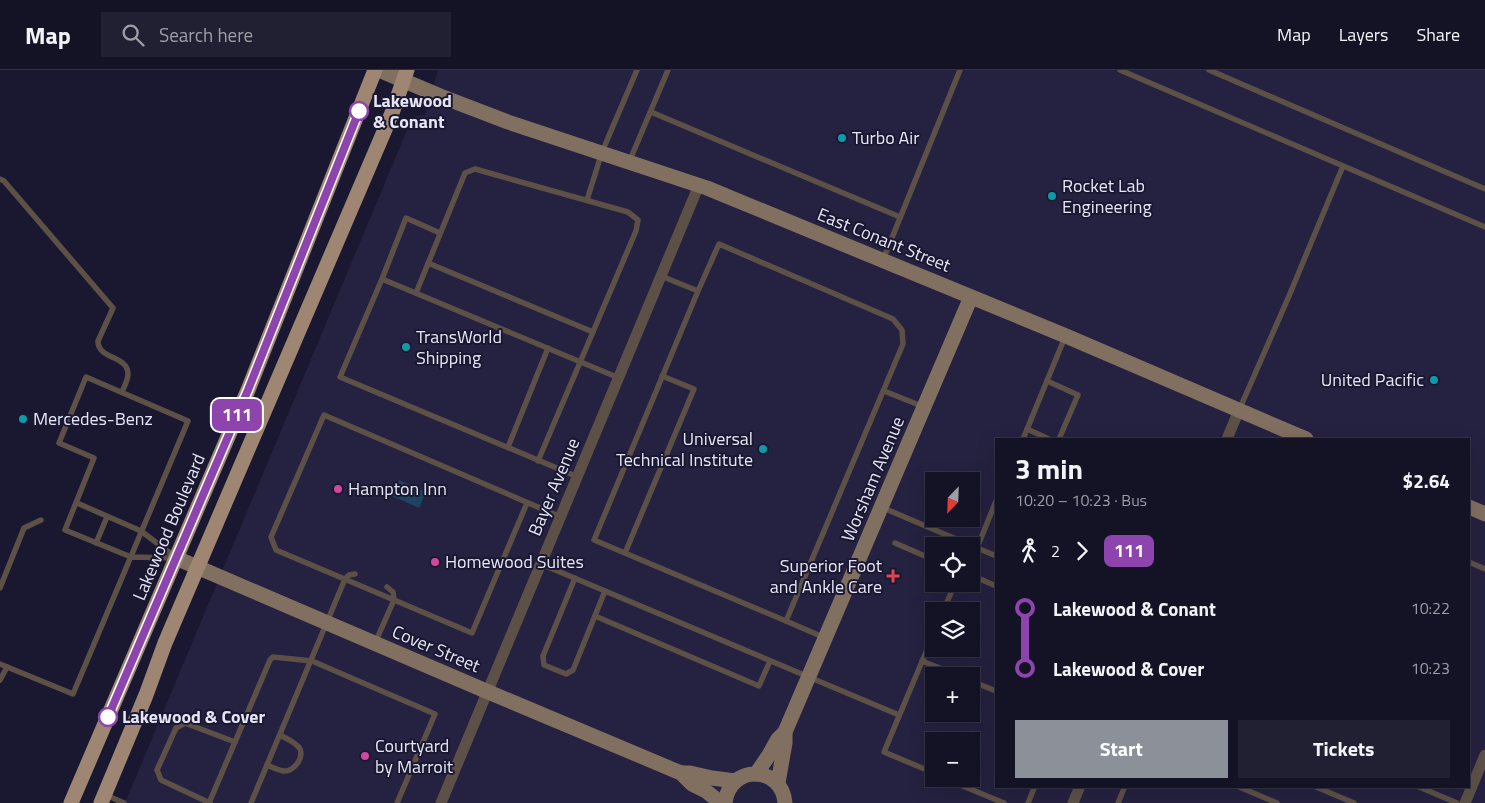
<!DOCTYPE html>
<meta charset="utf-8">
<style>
:root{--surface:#141225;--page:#212032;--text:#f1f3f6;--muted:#9d9ea7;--line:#333242;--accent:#8c9099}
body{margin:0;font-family:"Titillium Web",sans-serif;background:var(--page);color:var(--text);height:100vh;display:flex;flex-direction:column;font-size:19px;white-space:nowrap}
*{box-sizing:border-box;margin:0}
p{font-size:16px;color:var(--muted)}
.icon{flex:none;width:28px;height:28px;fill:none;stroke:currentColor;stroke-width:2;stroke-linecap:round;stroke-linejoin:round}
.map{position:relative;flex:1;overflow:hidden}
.details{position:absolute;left:995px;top:368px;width:475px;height:350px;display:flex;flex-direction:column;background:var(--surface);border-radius:0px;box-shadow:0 5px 20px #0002,0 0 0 1px var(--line)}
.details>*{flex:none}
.badge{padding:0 10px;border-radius:8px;font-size:18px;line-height:32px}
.needle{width:32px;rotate:203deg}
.buttons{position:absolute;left:925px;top:402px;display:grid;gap:10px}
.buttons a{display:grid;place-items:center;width:55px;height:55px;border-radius:0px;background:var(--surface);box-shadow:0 5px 20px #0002,0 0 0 1px var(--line);font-size:25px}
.map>.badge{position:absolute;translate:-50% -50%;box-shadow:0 0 0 2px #fff}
.legs{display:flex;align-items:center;gap:8px;height:55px;padding:0 20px;font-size:16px}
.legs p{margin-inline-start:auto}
.headline{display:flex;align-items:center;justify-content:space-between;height:85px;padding:0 20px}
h1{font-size:28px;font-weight:700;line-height:38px}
.primary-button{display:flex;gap:10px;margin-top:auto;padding:10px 20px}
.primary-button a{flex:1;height:58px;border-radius:0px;background:var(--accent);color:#fff;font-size:20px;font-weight:700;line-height:58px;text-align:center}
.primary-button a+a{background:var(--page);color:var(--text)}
ul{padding:0 20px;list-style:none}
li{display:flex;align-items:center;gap:18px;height:60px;font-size:19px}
li i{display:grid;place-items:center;width:8px;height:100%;margin:0 6px;background:currentColor}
li i::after{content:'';width:12px;height:12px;margin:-6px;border:4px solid;border-radius:50%;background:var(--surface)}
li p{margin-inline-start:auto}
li:first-child i{background:linear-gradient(#0000 50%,currentColor 0)}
li:last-child i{background:linear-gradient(currentColor 50%,#0000 0)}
header{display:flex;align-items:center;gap:30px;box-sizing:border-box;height:70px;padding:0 25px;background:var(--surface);border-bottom:1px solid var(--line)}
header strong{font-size:24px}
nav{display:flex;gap:28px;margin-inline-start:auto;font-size:18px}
.search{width:350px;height:45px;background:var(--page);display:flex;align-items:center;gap:12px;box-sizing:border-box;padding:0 18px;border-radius:0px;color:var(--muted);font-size:19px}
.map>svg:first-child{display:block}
.built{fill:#252140;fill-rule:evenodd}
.water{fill:#1d445e}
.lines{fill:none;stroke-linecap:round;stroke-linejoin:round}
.lane{stroke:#5d5147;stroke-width:5.5}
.street{stroke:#5d5147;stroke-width:11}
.secondary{stroke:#816f60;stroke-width:15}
.primary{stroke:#9e8672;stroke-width:15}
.line-1-casing{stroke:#fff;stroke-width:11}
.line-1{stroke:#8e44ad;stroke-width:8}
.stop-1-dot{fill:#fff;stroke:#8e44ad;stroke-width:2.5}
.culture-dot{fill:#0f9aa8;stroke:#1a1831;stroke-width:2}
.hotel-dot{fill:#d1479c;stroke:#1a1831;stroke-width:2}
.health-dot{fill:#e0444e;stroke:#1a1831;stroke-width:2}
.labels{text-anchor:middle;stroke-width:4;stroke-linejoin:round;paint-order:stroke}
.stop-label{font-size:18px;font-weight:bold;fill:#e5e5f7;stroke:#1a1831;text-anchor:start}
.poi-label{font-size:18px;fill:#e5e5f7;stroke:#1a1831;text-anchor:start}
.street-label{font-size:18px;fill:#e5e5f7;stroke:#1a1831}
</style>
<header>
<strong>Map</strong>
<div class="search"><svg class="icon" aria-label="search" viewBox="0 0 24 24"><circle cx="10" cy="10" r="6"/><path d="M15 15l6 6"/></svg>Search here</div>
<nav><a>Map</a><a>Layers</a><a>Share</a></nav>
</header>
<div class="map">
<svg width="1485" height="733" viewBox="0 0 1485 733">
<rect width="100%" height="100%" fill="#1a1831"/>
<path class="built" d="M 438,0 L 1485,0 L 1485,733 L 125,733 L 410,53 L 416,46 L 425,45 ZM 996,369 L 1469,369 L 1469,716 L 996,716 ZM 934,411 L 971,411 L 971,449 L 934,449 ZM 934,476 L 971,476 L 971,514 L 934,514 ZM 934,541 L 971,541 L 971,579 L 934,579 ZM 934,606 L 971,606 L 971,644 L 934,644 ZM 934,671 L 971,671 L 971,709 L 934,709 Z"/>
<path class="water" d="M 399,410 L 426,422 L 419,438 L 392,426 Z"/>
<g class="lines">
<g class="lane">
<path d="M 1120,0 L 1485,157"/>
<path d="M 1209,0 L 1485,119"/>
<path d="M 651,42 L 900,147"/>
<path d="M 630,90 L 668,0"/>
<path d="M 0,109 L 4,111 L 113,238 L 98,271 C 98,290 128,285 128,304 C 128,310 124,317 122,322"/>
<path d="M 587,130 L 602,82 L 637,0"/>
<path d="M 883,190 L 960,0"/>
<path d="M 428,193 L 593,262"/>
<path d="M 661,206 L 698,221 L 719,174 L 893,249 L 902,260 L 903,274 L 786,551 L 594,470 L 698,221"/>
<path d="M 382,209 L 406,148 L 440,163"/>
<path d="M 416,223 L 465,103 L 475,99 L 628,142 L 638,150 L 636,161 L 538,391"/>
<path d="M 1047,311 L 1078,325 L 1059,369"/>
<path d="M 884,321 L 924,337"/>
<path d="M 1240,338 L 1289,226 L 1343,96"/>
<path d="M 1027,359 L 1049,369"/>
<path d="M 1023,369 L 1065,267"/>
<path d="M 508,377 L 548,278"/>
<path d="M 578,407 L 340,307 L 382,209 L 619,308"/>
<path d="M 77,433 L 141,461 L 174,486"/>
<path d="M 527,433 L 472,563 L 276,480 L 271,467 L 324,345 L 561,447"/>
<path d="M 881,437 L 996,486"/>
<path d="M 96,473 L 107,447"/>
<path d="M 895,473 L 934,490"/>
<path d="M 977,478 L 996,431"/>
<path d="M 625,483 L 694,319 L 662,306"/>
<path d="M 1469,492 L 1485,499"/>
<path d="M 541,494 L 899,645"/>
<path d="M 971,505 L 996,516"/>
<path d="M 575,508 L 543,586 L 544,595 L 566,604 L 573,600 L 605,521"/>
<path d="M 0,518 L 24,458 L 41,450"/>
<path d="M 943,541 L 955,514"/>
<path d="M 595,546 L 759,616 L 770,591"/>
<path d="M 786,551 L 823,567"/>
<path d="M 934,563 L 884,682 L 934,703"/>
<path d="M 375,573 L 394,530 L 393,522 L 387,517"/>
<path d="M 922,591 L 960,606"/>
<path d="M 0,594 L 73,624 L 188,351 L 86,307 L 59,373 L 94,388 L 65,460 L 131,487 L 174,488"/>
<path d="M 0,610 L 7,597"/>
<path d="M 971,611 L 996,621"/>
<path d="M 267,695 C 272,697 278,700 283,701 C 293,702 304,689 300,679 C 296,672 287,669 280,665"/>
<path d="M 946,709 L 1004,733"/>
<path d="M 1237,716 L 1277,733"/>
<path d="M 1314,716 L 1354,733"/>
<path d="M 1417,716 L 1457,733"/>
<path d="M 106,725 L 124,733"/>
<path d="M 209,733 L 270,590 L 273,587 L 312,591 L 435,644 L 397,733"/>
<path d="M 210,733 L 161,710 L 157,700 L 176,658 L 185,653 L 235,672"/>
<path d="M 251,733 L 345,509 L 349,505 L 355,504"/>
<path d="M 1028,733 L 1035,716"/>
<path d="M 1118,733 L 1125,716"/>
</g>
<g class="street">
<path d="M 1227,369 L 1239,340"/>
<path d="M 441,733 L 699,115"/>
<path d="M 1073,733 L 1080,716"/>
<path d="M 1465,733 L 1485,685"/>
</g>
<g class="secondary">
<path d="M 379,0 L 440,26 L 508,52 L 707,118 L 1066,266 L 1306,369"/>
<path d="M 1469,437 L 1485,444"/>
<path d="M 176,488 L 486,621 L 681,703 L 692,714 L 706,721 L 721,733"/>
<path d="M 681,703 L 690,703 L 712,708 L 735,711"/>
<path d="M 756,704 L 769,685 L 778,669 L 785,662 L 971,227"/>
<path d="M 778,713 L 785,673 L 785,663"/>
<path d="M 725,733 C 729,694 782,695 785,733"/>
</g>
<g class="primary">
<path d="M 71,733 L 248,320 L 375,0"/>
<path d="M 101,733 L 146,625 L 165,573 L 392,43 L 407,0"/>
</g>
</g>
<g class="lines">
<g class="line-1-casing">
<path id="line-1" d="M 108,647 L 248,320 L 359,41"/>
</g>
<use href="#line-1" class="line-1"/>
</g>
<g class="stop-1-dot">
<circle cx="359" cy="41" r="9"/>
<circle cx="108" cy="647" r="9"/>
</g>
<g class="culture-dot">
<circle cx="842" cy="68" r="5"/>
<circle cx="1052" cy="126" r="5"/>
<circle cx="406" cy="277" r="5"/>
<circle cx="1434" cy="310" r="5"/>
<circle cx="23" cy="349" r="5"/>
<circle cx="763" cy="379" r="5"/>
</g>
<g class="hotel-dot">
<circle cx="338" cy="419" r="5"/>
<circle cx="435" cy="492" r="5"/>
<circle cx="365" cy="686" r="5"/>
</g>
<path class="health-dot" d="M890.5 498.5h5v5h5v5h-5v5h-5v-5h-5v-5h5z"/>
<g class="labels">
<g class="stop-label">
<text x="373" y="37">Lakewood<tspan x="373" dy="21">&amp; Conant</tspan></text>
<text x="122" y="653">Lakewood &amp; Cover</text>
</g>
<g class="poi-label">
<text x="852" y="74">Turbo Air</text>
<text x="1062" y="122">Rocket Lab<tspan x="1062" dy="21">Engineering</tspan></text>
<text x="416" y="273">TransWorld<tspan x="416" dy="21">Shipping</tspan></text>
<text x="1424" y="316" text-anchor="end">United Pacific</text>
<text x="33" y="355">Mercedes-Benz</text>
<text x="753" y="375" text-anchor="end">Universal<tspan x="753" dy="21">Technical Institute</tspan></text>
<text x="348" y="425">Hampton Inn</text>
<text x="445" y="498">Homewood Suites</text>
<text x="882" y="502" text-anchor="end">Superior Foot<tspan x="882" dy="21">and Ankle Care</tspan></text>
<text x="375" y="682">Courtyard<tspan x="375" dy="21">by Marroit</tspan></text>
</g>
<g class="street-label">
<text transform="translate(884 170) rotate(22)" y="6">East Conant Street</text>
<text transform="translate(873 409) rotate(-67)" y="6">Worsham Avenue</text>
<text transform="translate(554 417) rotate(-67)" y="6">Bayer Avenue</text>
<text transform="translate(169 457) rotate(-67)" y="6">Lakewood Boulevard</text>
<text transform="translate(436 579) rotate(23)" y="6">Cover Street</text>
</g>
</g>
</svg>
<div class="buttons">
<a><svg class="needle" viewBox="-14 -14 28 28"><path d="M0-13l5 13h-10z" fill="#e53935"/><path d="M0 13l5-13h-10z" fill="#9d9ea7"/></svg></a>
<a><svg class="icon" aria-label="locate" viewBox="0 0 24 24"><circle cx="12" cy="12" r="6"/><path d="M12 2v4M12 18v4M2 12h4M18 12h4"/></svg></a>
<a><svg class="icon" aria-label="layers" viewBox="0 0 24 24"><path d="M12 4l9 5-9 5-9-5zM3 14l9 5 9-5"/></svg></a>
<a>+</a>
<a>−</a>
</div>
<b class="badge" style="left:237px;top:345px;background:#8e44ad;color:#fff">111</b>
<section class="details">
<div class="headline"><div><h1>3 min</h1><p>10:20 – 10:23 · Bus</p></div><b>$2.64</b></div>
<div class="legs"><svg class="icon" aria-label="walk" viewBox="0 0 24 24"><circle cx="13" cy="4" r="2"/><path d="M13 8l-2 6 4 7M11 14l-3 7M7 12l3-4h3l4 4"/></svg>2<svg class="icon" aria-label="forward" viewBox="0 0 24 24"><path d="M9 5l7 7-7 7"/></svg><b class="badge" style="background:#8e44ad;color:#fff">111</b></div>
<ul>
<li><i style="color:#8e44ad"></i><b>Lakewood &amp; Conant</b><p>10:22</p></li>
<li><i style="color:#8e44ad"></i><b>Lakewood &amp; Cover</b><p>10:23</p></li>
</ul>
<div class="primary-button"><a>Start</a><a>Tickets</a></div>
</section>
</div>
